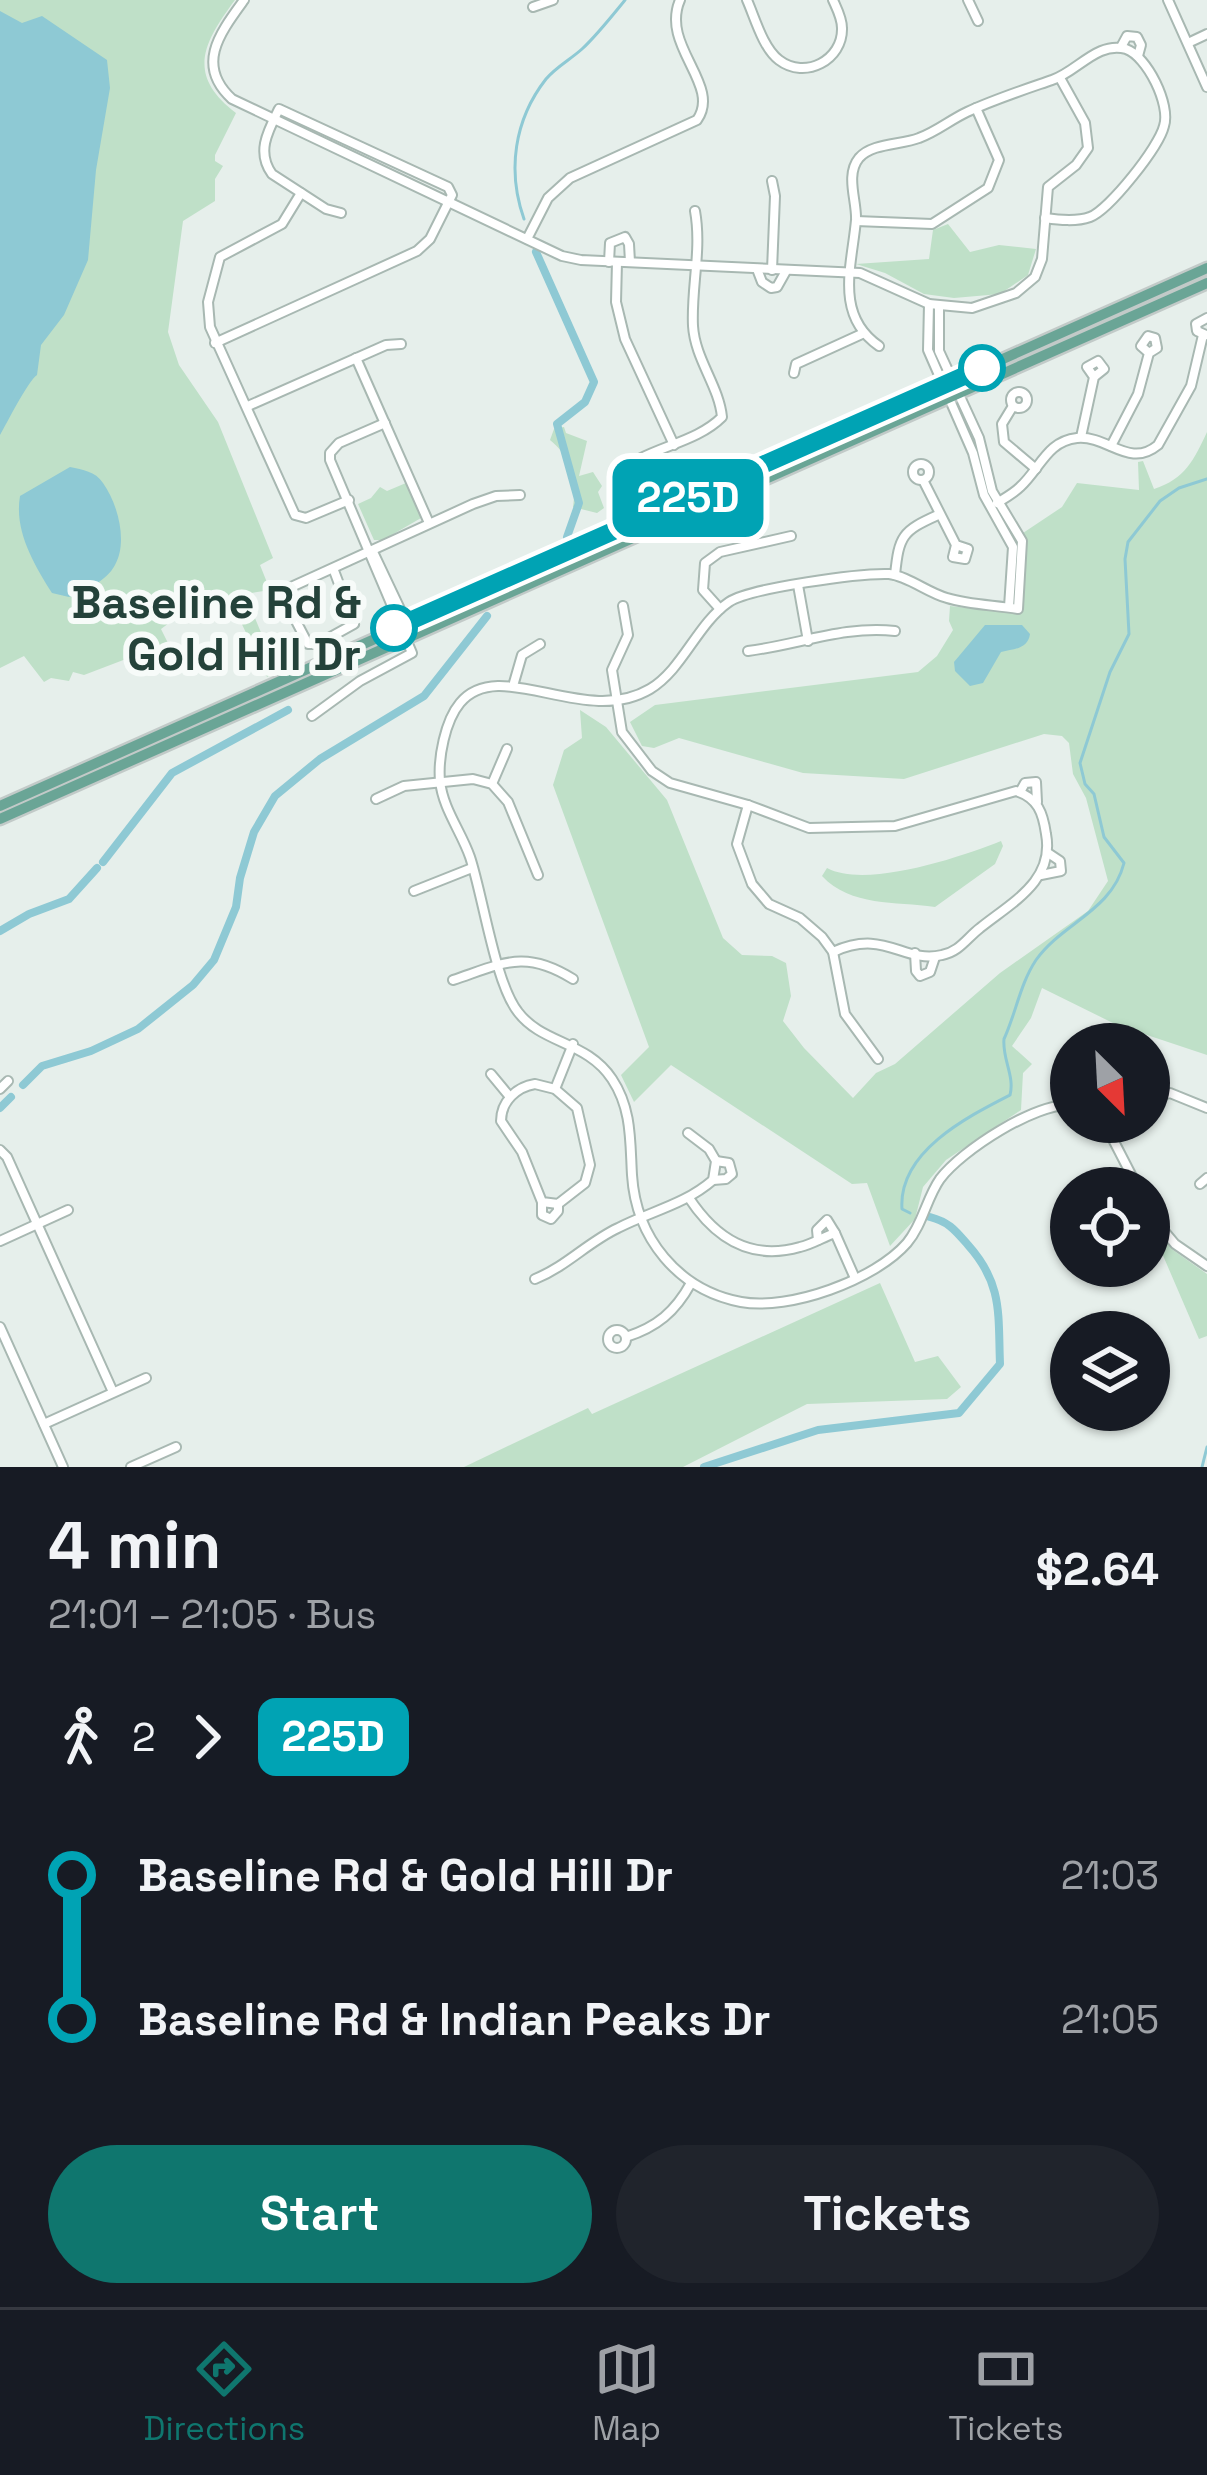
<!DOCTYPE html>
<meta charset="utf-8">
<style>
:root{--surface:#171b24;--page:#20242c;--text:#f1f3f6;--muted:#9ea1a6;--line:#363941;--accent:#0f766e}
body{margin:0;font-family:"Space Grotesk",sans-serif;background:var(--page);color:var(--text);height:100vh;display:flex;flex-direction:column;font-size:45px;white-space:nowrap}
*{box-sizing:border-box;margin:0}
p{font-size:39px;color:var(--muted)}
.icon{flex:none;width:66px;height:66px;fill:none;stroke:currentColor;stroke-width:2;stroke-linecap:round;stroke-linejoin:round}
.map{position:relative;height:1467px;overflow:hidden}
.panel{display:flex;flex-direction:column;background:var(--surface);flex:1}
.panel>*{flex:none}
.badge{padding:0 24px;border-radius:18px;font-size:42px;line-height:78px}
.needle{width:78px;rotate:156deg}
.buttons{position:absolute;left:1050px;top:1023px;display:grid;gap:24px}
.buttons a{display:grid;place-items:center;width:120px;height:120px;border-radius:50%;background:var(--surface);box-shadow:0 3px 9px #0004;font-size:60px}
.map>.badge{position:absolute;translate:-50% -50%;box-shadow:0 0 0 6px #fff}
.legs{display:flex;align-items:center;gap:18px;height:132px;padding:0 48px;font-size:39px}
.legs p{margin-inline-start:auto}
.head{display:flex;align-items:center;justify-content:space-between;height:204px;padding:0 48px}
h1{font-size:66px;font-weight:600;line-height:90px}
.cta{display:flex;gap:24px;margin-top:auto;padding:24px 48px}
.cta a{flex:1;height:138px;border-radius:72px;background:var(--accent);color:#fff;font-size:48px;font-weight:600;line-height:138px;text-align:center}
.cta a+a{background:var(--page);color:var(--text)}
ul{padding:0 48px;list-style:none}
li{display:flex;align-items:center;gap:42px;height:144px;font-size:45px}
li i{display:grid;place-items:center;width:18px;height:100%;margin:0 15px;background:currentColor}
li i::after{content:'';width:30px;height:30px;margin:-15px;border:9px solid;border-radius:50%;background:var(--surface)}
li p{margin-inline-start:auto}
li:first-child i{background:linear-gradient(#0000 50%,currentColor 0)}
li:last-child i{background:linear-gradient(currentColor 50%,#0000 0)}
.tab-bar{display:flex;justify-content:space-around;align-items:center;height:168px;border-top:3px solid var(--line);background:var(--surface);font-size:33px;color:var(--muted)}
.tab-bar a{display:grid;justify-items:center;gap:6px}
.tab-bar .selected{color:var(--accent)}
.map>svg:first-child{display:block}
.green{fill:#bfe0c8}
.water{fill:#8ec9d4}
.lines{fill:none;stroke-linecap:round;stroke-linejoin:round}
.stream{stroke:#8ec9d4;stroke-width:3}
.canal{stroke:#8ec9d4;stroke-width:8}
.minor-casing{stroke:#a8b8b2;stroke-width:12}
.major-casing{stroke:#c2cac8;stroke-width:15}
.minor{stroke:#fff;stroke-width:8}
.major{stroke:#6aa596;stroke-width:10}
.line-1-casing{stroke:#fff;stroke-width:27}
.line-1{stroke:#00a3b4;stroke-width:18}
.stop-1-dot{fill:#fff;stroke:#00a3b4;stroke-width:6}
.labels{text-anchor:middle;stroke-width:12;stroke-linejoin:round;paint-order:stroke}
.stop-label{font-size:45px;font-weight:bold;fill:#24423a;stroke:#f7fbf9;text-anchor:end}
</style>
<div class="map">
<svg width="1207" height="1467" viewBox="0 0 1207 1467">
<rect width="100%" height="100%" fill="#e6efeb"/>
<g class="green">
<path d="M 0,0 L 235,0 C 203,43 186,75 236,113 L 215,155 L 215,161 L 223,166 L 215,179 L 215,201 L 183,221 L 168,332 L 179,365 L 218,422 L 273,558 L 260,565 L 270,590 L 245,594 L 277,671 L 267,677 L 238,616 L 204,603 L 191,621 L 173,620 L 161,629 L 168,643 L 84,675 L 73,672 L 69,681 L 51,678 L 44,682 L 24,656 L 0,668 Z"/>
<path d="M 948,224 L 970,252 L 999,245 L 1036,249 L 1028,275 L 1000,294 L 954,298 L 924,294 L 885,273 L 856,264 L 929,259 L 933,230 Z"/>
<path d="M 564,427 L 566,433 L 587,441 L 579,476 L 593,472 L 602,486 L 598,492 L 604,508 L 597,513 L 573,507 C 577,479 572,458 550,440 L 554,429 Z"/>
<path d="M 1207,432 L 1207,1055 L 1117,1025 L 1042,988 L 1031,1018 L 1012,1046 L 1032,1064 L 1023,1073 L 1021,1110 L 946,1160 L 923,1187 L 915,1219 L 890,1246 L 867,1183 L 852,1184 L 671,1065 L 634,1102 L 621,1075 L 649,1047 L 553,785 L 564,750 L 582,738 L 580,710 L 606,727 L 667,800 L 723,938 L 742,955 L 772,956 L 786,963 L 791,996 L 783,1021 L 804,1048 L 853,1098 L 876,1073 L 895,1064 L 1000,973 L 1088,911 L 1108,881 L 1086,798 L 1073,774 L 1069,743 L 1062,736 L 1044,734 L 904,779 L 803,773 L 679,738 L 654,748 L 642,746 L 630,722 L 655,705 L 918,672 L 937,656 L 953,630 L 949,621 L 950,606 L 1020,614 L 1026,550 L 1023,533 L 1062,507 L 1077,483 L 1139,490 L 1138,462 L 1143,461 L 1154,489 C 1185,479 1194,460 1207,432 Z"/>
<path d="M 406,483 L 421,518 L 383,540 L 374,540 L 358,504 L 371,498 L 380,487 L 387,491 Z"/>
<path d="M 1001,841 L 1003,846 L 995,864 L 935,907 C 895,901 851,907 822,876 L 827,868 C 866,889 961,857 1001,841 Z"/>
<path d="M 1149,1223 L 1173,1250 L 1207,1274 L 1207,1336 L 1199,1339 Z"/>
<path d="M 880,1283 L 915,1362 L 938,1356 L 961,1387 L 947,1399 L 807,1404 L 683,1467 L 464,1467 L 588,1408 L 592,1414 Z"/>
</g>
<g class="water">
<path d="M 0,11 L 22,23 L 42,16 L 107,60 L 110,88 L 96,170 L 88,260 L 64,315 L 41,345 L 37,375 C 28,381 7,423 0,435 Z"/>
<path d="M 70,467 C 83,470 95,471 103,483 C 118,504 128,542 115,565 C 106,582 86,589 69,597 L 52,593 C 34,564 14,531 20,496 Z"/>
<path d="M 985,625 L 1022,625 L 1030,634 C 1028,649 1014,649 1001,652 L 983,683 L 970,686 L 955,671 L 954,662 Z"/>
</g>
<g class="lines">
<g class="stream">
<path d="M 524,219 C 507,171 514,120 546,79 C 556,67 571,59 582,49 C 597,35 612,16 625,0"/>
<path d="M 910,1213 L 902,1209 C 898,1152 967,1117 1010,1095 C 1015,1076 1002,1059 1004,1039 C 1016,1013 1020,984 1036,960 C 1062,923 1112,911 1124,863 L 1104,837 L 1094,794 L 1085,784 L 1080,763 L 1110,672 L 1129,634 L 1125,559 L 1128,542 L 1160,501 L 1179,488 L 1207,479"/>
<path d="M 1202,1467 L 1207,1447"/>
</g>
<g class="canal">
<path d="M 536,252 L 594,382 L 585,402 L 557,424 L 579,503 L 567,537"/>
<path d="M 103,862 L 172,773 L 288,710"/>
<path d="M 0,931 L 29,914 L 69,899 L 97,868"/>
<path d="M 23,1085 L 42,1066 L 91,1051 L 138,1029 L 193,985 L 214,960 L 236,907 L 240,878 L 254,832 L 275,796 L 320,759 L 424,696 L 487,616"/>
<path d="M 0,1108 L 11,1097"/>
<path d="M 704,1467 L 818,1430 L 959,1413 L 1000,1364 C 998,1314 1003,1284 968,1245 C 955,1230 949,1222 930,1217"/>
</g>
<g class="minor-casing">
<g id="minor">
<path d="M 244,0 C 220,33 195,65 232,99 L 562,256 L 581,260 L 860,273 L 929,304 L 972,308 L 1016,293 L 1035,277 L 1042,259 L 1048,187 L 1076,165 L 1088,148 L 1085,123 L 1060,78"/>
<path d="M 747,0 C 755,18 763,48 779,60 C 805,80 843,60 842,28 C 842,18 837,9 833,0"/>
<path d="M 968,0 L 978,21"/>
<path d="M 1168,0 L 1207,87"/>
<path d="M 533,7 L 553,0"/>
<path d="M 1188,43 L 1207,34"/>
<path d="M 1121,47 L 1127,36 L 1137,37 L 1141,45 L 1138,56"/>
<path d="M 772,181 L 775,196 L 772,270"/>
<path d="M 301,193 L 282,224 L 220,257 L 208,302 L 210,327 L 295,515 L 306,518 L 349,500"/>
<path d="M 856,221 L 932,224 L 988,188 L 999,160 L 976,108"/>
<path d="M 527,239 L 548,198 L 570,178 L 697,120 C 722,85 660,46 680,0"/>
<path d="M 609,262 L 610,243 L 625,237 L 629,244 L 630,262"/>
<path d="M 617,262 L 616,302 L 625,339 L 674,445"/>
<path d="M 757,269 L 762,282 L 771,288 L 777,287 L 786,271"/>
<path d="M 929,304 L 928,350 L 973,453 L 984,495 L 1013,547 L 1009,607"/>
<path d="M 939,307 L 939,351 L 979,438 L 992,491 L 1022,541 L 1018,609 C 995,605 970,605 947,598 C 928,593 908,576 889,574 C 860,573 750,588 729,602 C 697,624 683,669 650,689 C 584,728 500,655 460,703 C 445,721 438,758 440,781 C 443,809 461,831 470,857 C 483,896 495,983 518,1012 C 542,1044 587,1041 612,1079 C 632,1109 630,1141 632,1175 C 636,1238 678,1290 741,1302 C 789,1311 875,1280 907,1243 C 923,1224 926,1199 940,1179 C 962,1150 1035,1103 1071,1105"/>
<path d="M 1206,335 L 1197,331 L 1196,324 L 1207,318"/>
<path d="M 215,343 L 417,251 L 430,239 L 452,195 L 448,187 L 279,109 C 268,131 256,152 272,174 L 326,209 L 341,213"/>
<path d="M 879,346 C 834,315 852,265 856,220 C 857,201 845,175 859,158 C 872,143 901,145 919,138 C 936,132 950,120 967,112 C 995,99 1023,90 1052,80 C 1077,72 1097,41 1126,49 C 1147,56 1171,105 1164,126 C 1159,147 1109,210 1090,217 C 1076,222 1059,220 1045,218"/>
<path d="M 356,358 L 429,523"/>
<path d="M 794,373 L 796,364 L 864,333"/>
<circle cx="1019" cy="400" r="8"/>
<path d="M 248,406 L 386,345 L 401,344"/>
<path d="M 1013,406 L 1002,424 L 1004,442 L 1036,469"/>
<path d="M 1081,437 L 1094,377 L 1104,369 L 1098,361 L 1087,367 L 1094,377"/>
<path d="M 1111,446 L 1138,394 L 1149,353 L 1157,348 L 1155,338 L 1148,336 L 1141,346 L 1149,353"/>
<circle cx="921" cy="472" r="8"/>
<path d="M 616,476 C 643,447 693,446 722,417 C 719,386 695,359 693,326 C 691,288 702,250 695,211"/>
<path d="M 923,480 L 956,545 L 968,549 L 965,559 L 953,557 L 956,545"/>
<path d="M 997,503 C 1005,498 1014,493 1020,487 C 1040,469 1047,441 1077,438 C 1108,435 1129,469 1158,445 L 1191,386 L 1203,335"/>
<path d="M 374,554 L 400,609 L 399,616"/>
<path d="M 333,568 L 354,624 L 318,644 L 308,644 L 285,600 L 289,588 L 473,504 L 496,496 L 520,495"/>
<path d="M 895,575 C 899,536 902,531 938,515"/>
<path d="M 798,585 L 808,641"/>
<path d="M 623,606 L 628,635 L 612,670 L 622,732 L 652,771 L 670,783 L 748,805 L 809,828 L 895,826 L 1016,791 C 1038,798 1043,813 1046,834 C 1055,881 1011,903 980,928 C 967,938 959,952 942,955 C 903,964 885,928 833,952"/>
<path d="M 720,609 L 703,590 L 705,563 L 720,552 L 791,536"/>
<path d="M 748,651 C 797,645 846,625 895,631"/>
<path d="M 513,686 L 522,655 L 540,644"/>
<path d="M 312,716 L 360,681 L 412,653 L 330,460 L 330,453 L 339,443 L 385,423"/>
<path d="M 492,784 L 507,749"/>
<path d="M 1020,792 L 1025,783 L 1036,782 L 1037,802"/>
<path d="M 376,799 L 404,786 L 473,779 L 492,784 L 508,802 L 538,875"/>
<path d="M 748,805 L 737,844 L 752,884 L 769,904 L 800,918 L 822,937 L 833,952 L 845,1014 L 878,1059"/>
<path d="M 1041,875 L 1061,871 L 1060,861 L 1048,853"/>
<path d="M 414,891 L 472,868"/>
<path d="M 915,953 L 916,971 L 920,976 L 930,972 L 935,957"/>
<path d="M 453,980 C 504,963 525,949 573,979"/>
<path d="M 491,1074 L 510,1097"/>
<path d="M 535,1084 L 555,1089 L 577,1108 L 590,1165 L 585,1183 L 558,1204 L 542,1202 L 522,1152 L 501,1121 C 501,1102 516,1087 535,1084 Z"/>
<path d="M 0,1089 L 8,1081"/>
<path d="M 555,1089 L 573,1044"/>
<path d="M 1063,1104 L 1068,1068 L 1065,1055 L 1071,1051"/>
<path d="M 1149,1109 L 1158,1096 L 1170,1093 L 1207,1108"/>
<path d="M 1104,1122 L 1138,1188"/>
<path d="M 1113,1135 L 1136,1122"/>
<path d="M 0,1150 L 7,1157 L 113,1392"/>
<path d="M 713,1180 L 726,1179 L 732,1174 L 729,1163 L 716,1161"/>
<path d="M 1200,1184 L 1207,1178"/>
<path d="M 689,1198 C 716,1239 751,1261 800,1247 C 813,1244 823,1237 835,1233 L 854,1276"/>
<path d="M 542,1202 L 542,1215 L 551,1219 L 558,1211 L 558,1204"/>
<path d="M 1149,1213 L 1175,1244 L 1207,1266"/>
<path d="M 818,1240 L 817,1230 L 827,1220 L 835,1233"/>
<path d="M 0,1241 L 68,1210"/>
<path d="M 535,1279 C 567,1266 588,1242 618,1228 C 651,1211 684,1205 713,1180 L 716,1161 L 709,1149 L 688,1133"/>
<path d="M 0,1327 L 63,1467"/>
<circle cx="617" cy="1339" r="9"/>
<path d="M 626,1337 C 657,1327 675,1312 691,1283"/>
<path d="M 44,1424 L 146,1378"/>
<path d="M 131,1467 L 176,1447"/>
</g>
</g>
<g class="major-casing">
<g id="major">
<path d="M 0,806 L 1207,268"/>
<path d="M 0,819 L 1207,283"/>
</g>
</g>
<use href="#minor" class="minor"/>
<use href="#major" class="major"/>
</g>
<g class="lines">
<g class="line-1-casing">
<path id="line-1" d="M 394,628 L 982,368"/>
</g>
<use href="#line-1" class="line-1"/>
</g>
<g class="stop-1-dot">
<circle cx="982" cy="368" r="21"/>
<circle cx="394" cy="628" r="21"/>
</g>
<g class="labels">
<g class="stop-label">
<text x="361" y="618">Baseline Rd &amp;<tspan x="361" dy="52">Gold Hill Dr</tspan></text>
</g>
</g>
</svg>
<div class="buttons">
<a><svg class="needle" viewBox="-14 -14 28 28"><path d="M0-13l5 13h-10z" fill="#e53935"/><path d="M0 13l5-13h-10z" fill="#9ea1a6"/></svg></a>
<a><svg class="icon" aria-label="locate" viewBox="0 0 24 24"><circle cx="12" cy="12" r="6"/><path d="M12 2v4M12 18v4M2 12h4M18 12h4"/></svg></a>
<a><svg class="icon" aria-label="layers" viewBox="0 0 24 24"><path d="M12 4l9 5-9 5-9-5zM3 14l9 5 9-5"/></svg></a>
</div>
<b class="badge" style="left:688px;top:498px;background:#00a3b4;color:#fff">225D</b>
</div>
<section class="panel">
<div class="head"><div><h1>4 min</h1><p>21:01 – 21:05 · Bus</p></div><b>$2.64</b></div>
<div class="legs"><svg class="icon" aria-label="walk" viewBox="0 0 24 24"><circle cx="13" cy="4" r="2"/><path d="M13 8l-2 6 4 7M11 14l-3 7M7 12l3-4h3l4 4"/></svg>2<svg class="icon" aria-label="forward" viewBox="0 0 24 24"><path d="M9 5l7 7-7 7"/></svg><b class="badge" style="background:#00a3b4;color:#fff">225D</b></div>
<ul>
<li><i style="color:#00a3b4"></i><b>Baseline Rd &amp; Gold Hill Dr</b><p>21:03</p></li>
<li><i style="color:#00a3b4"></i><b>Baseline Rd &amp; Indian Peaks Dr</b><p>21:05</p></li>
</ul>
<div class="cta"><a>Start</a><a>Tickets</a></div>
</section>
<nav class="tab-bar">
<a class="selected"><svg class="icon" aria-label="directions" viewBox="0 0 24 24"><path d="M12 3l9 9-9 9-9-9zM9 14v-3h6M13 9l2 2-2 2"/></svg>Directions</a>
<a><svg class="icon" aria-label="map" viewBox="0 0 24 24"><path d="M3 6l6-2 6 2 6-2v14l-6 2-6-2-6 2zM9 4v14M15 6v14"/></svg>Map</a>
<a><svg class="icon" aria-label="tickets" viewBox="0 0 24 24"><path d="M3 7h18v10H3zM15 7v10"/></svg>Tickets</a>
</nav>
